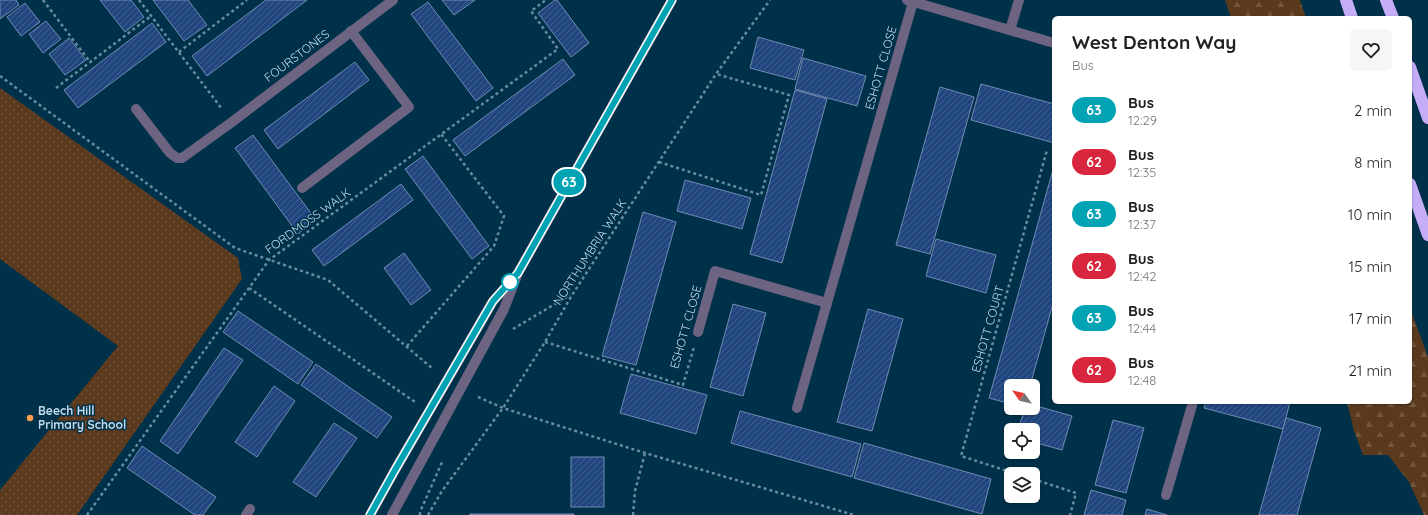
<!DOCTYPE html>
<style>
:root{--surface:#fff;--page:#f6f6f6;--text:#202124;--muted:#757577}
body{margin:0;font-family:Quicksand,sans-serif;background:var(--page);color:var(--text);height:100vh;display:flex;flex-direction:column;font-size:15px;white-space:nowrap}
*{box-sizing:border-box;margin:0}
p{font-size:13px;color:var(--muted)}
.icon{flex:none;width:22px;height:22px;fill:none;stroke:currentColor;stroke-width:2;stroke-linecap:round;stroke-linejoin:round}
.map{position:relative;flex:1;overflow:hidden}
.panel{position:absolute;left:1052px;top:16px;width:360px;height:388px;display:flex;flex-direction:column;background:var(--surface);border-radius:6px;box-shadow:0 1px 3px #0004}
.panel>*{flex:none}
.badge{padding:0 8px;border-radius:13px;font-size:14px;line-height:26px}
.needle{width:26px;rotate:304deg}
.fabs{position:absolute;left:1004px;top:379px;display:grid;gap:8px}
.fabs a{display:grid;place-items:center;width:36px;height:36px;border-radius:6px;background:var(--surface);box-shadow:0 1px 3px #0004;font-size:20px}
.map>.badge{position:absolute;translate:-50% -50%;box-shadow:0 0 0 2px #fff}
.round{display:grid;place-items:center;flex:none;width:42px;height:42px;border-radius:6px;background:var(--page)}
.headline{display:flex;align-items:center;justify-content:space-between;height:68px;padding:0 20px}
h1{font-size:19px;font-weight:700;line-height:30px}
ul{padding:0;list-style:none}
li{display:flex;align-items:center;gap:12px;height:52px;padding:0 20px}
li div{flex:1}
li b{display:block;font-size:15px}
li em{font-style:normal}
li .badge{min-width:44px;font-weight:700;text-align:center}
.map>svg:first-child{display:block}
.grass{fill:url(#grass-dots)}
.forest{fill:url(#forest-firs)}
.building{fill:url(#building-hatch);stroke:#718ab2}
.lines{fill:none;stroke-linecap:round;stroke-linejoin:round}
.path{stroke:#688b9f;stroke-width:2.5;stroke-dasharray:3 3;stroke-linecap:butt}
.minor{stroke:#6d6481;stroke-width:10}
.highway{stroke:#c5aef7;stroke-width:12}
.line-casing{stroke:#fff;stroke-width:9}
.line{stroke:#00a3b4;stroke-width:6}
.stop-dot{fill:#fff;stroke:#00a3b4;stroke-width:2}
.poi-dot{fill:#fb9e50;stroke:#00314a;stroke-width:1.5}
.labels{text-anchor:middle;stroke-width:3;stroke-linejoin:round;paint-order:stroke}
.street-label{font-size:12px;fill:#c3daea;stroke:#00314a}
.poi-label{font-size:12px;font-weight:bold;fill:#c3daea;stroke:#00314a;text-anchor:start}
</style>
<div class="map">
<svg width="1428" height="515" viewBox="0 0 1428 515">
<defs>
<pattern id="grass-dots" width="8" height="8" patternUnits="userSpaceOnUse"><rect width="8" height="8" fill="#5b391c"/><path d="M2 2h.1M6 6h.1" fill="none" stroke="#71553d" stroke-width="1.8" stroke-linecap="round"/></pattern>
<pattern id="forest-firs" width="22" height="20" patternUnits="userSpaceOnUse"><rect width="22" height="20" fill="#5b391c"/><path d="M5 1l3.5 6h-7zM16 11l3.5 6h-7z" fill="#71553d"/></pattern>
<pattern id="building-hatch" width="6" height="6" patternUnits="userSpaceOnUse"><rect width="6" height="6" fill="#21467f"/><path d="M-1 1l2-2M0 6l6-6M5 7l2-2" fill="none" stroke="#406091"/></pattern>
</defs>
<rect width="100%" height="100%" fill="#00314a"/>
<path class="grass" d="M 0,88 L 238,258 L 242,279 L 77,515 L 0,515 L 0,490 L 118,346 L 0,259 Z"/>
<g class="forest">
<path d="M 1225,0 L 1300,0 L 1306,18 L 1231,18 Z"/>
<path d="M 1410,308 L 1428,357 L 1428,515 L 1424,515 L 1409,482 L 1388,455 L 1363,455 L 1354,431 L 1347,402 L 1410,402 Z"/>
</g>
<g class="building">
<path d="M 0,0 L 16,0 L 19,5 L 0,19 Z"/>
<path d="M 100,0 L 131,0 L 144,17 L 125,32 Z"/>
<path d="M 153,0 L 188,0 L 207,25 L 184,41 Z"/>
<path d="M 266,0 L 307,0 L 207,76 L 192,56 Z"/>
<path d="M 442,0 L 475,0 L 454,15 Z"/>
<path d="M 555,0 L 557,0 L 589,43 L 571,57 L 538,13 Z"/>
<path d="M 428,2 L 493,88 L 476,101 L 411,14 Z"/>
<path d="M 25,3 L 40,22 L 21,36 L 7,17 Z"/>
<path d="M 46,21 L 61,39 L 43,53 L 29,34 Z"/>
<path d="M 152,23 L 166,42 L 78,108 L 64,90 Z"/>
<path d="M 758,37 L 804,50 L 795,80 L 750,68 Z"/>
<path d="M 69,38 L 86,60 L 65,75 L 49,54 Z"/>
<path d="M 803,58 L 866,76 L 857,106 L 795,89 Z"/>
<path d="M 563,59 L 575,75 L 465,156 L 453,140 Z"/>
<path d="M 355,62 L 369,80 L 278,149 L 264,130 Z"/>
<path d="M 981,84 L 1054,104 L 1054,143 L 971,120 Z"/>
<path d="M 940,87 L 974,97 L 930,254 L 896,245 Z"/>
<path d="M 795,90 L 827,99 L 782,263 L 750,254 Z"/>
<path d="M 253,135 L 316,220 L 298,234 L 235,148 Z"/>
<path d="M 423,156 L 489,246 L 472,259 L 405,169 Z"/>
<path d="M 1054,166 L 1054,300 L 1030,386 L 1011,386 L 1011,404 L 989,398 Z"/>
<path d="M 685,180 L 751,198 L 742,229 L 677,211 Z"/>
<path d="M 401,184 L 413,200 L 324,266 L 312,250 Z"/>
<path d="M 643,212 L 676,222 L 636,365 L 602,356 Z"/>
<path d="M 936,239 L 996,255 L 986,293 L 926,276 Z"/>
<path d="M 404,253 L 431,290 L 411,305 L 384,268 Z"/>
<path d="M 733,304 L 766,313 L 743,396 L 710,387 Z"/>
<path d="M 868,309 L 903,319 L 872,431 L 837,422 Z"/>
<path d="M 238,311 L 313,362 L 298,384 L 223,332 Z"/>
<path d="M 224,348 L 243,360 L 178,454 L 160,441 Z"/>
<path d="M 316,364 L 392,417 L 377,438 L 301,385 Z"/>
<path d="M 631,374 L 707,395 L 696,434 L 620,413 Z"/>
<path d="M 274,386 L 295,401 L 257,457 L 235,442 Z"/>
<path d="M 1206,402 L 1290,402 L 1283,429 L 1204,408 Z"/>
<path d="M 1033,405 L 1072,416 L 1062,450 L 1033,442 L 1033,430 L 1018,430 L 1025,408 L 1033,408 Z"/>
<path d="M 740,411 L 861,444 L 852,477 L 731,443 Z"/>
<path d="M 1286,418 L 1321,428 L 1297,515 L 1259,515 Z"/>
<path d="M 1113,420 L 1144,428 L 1126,493 L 1095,485 Z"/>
<path d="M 334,423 L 357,438 L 316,497 L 293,482 Z"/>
<path d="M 864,443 L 991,479 L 982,514 L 854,478 Z"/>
<path d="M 142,446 L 216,497 L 203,515 L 195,515 L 127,468 Z"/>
<rect x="571" y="457" width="33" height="50"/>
<path d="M 1091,490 L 1126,500 L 1122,515 L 1084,515 Z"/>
<path d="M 1147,509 L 1167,515 L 1145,515 Z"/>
<rect x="470" y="514" width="104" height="1"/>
</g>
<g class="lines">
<g class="path">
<path d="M 43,0 L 90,62"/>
<path d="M 139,0 L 222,109"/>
<path d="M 179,52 L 247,0"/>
<path d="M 0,76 L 235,248 L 328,280 L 433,369"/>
<path d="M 56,88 L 151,16"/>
<path d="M 659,162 L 761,195 L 789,95 L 716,74"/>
<path d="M 249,288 L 415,402"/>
<path d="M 513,329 L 570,295"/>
<path d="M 545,342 L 683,385 L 694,347"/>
<path d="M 407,346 L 494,246 L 504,216 L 441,134"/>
<path d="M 478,397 L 503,408 L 645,453 L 854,515"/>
<path d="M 1017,474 L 961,456 L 1047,150"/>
<path d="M 1033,479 L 1076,493 L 1070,515"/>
<path d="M 87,515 L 269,260 L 558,49 L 531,11 L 546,0"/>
<path d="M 420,515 L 420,512 L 443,460"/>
<path d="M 428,515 L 442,491 L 503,408 L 545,342 L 572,295 L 716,74 L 770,0"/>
<path d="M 633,515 L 635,491 L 645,453"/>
</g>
<g class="minor">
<path d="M 907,0 L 1054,43"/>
<path d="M 1010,30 L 1019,0"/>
<path d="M 136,109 L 170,153 L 177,158 L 182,158 L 232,122 L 393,0"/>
<path d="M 302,188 L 409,107 L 351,31"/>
<path d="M 698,332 L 715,271 L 827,303"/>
<path d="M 797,408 L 913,2"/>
<path d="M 1166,495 L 1193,402"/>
<path d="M 246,515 L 250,509"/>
<path d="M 370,515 L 395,470 L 493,301 L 514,278"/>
<path d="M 392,515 L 504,309 L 518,273 L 672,0"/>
</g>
<g class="highway">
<path d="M 1346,0 L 1352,18"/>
<path d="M 1386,0 L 1393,18"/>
<path d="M 1410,67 L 1428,118"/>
<path d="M 1410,184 L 1428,235"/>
</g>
</g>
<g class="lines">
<g class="line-casing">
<path id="line" d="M 370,515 L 395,470 L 493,301 L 518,273 L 672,0"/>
</g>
<use href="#line" class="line"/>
</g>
<circle class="stop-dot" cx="510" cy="282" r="8"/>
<circle class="poi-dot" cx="30" cy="418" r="4"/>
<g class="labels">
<g class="street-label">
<text transform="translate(297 56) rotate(-37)" y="4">FOURSTONES</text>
<text transform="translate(881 68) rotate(-74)" y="4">ESHOTT CLOSE</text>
<text transform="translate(308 221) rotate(-36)" y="4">FORDMOSS WALK</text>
<text transform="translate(590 252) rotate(-57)" y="4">NORTHUMBRIA WALK</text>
<text transform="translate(686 327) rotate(-74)" y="4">ESHOTT CLOSE</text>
<text transform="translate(988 329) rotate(-74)" y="4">ESHOTT COURT</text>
</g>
<g class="poi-label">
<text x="38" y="415">Beech Hill<tspan x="38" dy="14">Primary School</tspan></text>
</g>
</g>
</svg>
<div class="fabs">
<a><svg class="needle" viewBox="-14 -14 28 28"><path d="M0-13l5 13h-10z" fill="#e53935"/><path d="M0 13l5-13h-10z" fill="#757577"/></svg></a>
<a><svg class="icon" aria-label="locate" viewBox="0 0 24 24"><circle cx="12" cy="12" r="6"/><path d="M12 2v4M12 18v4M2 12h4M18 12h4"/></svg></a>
<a><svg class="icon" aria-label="layers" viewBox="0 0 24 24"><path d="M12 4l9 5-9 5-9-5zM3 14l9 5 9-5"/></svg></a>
</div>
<b class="badge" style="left:569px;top:182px;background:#00a3b4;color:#fff">63</b>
<section class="panel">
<div class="headline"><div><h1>West Denton Way</h1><p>Bus</p></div><a class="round"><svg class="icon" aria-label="heart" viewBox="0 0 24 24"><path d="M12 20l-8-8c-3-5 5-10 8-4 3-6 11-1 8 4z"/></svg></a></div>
<ul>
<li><span class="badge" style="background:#00a3b4;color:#fff">63</span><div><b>Bus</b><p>12:29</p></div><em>2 min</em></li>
<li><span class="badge" style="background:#d7263d;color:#fff">62</span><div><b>Bus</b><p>12:35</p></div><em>8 min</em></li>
<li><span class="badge" style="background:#00a3b4;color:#fff">63</span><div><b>Bus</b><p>12:37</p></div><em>10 min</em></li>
<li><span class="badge" style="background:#d7263d;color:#fff">62</span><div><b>Bus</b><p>12:42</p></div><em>15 min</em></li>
<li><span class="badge" style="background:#00a3b4;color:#fff">63</span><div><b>Bus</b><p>12:44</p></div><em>17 min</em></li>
<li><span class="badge" style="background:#d7263d;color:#fff">62</span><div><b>Bus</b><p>12:48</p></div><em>21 min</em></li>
</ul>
</section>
</div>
